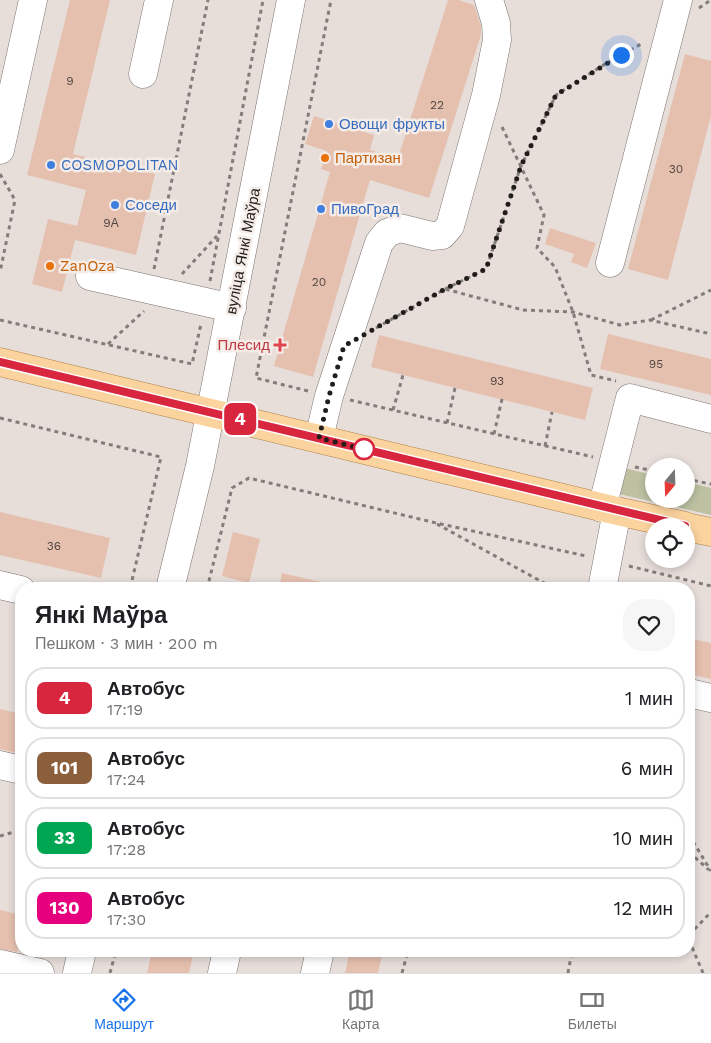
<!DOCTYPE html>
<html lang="ru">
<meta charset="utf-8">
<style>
:root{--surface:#fff;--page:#f6f6f6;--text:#202124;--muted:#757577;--line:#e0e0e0;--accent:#1a73e8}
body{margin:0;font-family:"Work Sans",sans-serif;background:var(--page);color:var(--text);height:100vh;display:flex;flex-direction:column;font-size:19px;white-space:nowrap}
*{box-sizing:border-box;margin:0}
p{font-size:16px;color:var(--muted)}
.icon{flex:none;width:28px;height:28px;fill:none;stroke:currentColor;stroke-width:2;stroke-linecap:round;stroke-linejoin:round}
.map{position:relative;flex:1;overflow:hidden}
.sheet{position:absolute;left:15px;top:582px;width:680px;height:375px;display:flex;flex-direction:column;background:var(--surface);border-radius:20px;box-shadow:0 2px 8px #0003}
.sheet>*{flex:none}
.badge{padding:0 10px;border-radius:8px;font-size:18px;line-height:32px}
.needle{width:32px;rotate:199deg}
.fabs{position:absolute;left:645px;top:458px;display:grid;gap:10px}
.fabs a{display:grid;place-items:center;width:50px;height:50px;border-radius:50%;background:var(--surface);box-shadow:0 2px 8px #0003;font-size:25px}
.you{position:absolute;width:25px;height:25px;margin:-12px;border:4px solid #fff;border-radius:50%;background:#1a73e8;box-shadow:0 0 0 8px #1a73e833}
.map>.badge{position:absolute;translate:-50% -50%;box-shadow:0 0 0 2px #fff}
.round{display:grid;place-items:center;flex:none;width:52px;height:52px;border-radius:20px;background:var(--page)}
.headline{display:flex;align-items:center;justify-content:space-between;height:85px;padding:0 20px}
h1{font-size:24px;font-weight:700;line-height:38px}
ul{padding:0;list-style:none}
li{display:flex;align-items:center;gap:15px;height:62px;margin:0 10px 8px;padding:0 10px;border:2px solid var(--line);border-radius:20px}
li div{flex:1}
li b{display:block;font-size:19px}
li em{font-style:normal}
li .badge{min-width:55px;font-weight:700;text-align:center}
.dock{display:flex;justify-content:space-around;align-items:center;height:70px;border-top:1px solid var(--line);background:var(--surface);font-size:14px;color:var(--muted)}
.dock a{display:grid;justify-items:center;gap:2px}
.dock .active{color:var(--accent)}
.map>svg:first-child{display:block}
.green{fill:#bdc1a2}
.building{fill:#e5c0af}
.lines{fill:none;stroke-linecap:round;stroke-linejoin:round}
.minor-casing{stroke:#7b7370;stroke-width:29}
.major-casing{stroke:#ad8046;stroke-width:29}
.path{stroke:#837d7a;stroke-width:3;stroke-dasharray:4 4;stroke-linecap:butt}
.minor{stroke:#fff;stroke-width:28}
.major{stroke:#fbd39e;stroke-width:28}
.line-casing{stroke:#fff;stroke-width:11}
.line{stroke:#d7263d;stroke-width:8}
.walk{stroke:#201d1b;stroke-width:5;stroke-dasharray:0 9}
.shop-dot{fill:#3f7fe0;stroke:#f5ece7;stroke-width:2}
.food-dot{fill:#e8710a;stroke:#f5ece7;stroke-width:2}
.health-dot{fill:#e0444e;stroke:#f5ece7;stroke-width:2}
.stop-dot{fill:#fff;stroke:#d7263d;stroke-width:2.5}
.labels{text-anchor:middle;stroke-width:5;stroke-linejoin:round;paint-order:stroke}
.number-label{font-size:12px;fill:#514640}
.shop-label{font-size:15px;fill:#366cbe;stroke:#f5ece7;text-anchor:start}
.food-label{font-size:15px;fill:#c56008;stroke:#f5ece7;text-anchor:start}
.street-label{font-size:15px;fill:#201d1b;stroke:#f5ece7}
.health-label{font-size:15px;fill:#be3a42;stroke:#f5ece7;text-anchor:end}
</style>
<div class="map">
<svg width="711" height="973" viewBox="0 0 711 973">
<rect width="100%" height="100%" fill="#e7deda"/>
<path class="green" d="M 624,468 L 654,475 L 654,499 L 686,499 L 686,482 L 711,488 L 711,515 L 619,494 Z"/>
<g class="building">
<path d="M 70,0 L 110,0 L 73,154 L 155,174 L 136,255 L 75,240 L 62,292 L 32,284 L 48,219 L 77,226 L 86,190 L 27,175 Z"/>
<path d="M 448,0 L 459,0 L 474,5 L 481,26 L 481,35 L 429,198 L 370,180 L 313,377 L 274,366 L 330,172 L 321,169 L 327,151 L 305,144 L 314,116 L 374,135 L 370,150 L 398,158 Z"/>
<path d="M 685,54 L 711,61 L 711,116 L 668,280 L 628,269 Z"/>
<path d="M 550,228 L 596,243 L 587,268 L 571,262 L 574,254 L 545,244 Z"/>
<path d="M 608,334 L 711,359 L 711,395 L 600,369 Z"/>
<path d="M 379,335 L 593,388 L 585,420 L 371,367 Z"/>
<path d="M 0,512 L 110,538 L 101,578 L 0,555 Z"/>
<path d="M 233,532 L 260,539 L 249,583 L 222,576 Z"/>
<path d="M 282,573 L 325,583 L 325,589 L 279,589 Z"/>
<path d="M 689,638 L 711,643 L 711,679 L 689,674 Z"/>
<path d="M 0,709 L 21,714 L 21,754 L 0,749 Z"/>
<path d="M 0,910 L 21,915 L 21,935 L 17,952 L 0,949 Z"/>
<path d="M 152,951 L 194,951 L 189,973 L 147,973 Z"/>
<path d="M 350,951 L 383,951 L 378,973 L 345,973 Z"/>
</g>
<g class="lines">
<g class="minor-casing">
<g id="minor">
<path d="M 143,74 L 159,0"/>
<path d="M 0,150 L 33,0"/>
<path d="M 610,263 L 678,0"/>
<path d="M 90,276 L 232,308"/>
<path d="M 319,438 L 329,396 L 379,243 L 387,233 L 400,228 L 432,236 L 442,235 L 450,226 L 486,95 L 497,40 L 496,23 L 489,0"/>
<path d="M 602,508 L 630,398 L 711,419"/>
<path d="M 0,585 L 21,590"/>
<path d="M 170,589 L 200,466 L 291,0"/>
<path d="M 602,589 L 617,511"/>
<path d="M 689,693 L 711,698"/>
<path d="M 0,765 L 21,770"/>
<path d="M 0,964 L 40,973"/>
<path d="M 77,973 L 82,951"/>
<path d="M 222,973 L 227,951"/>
<path d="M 315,973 L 320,951"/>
</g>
</g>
<g class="major-casing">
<g id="major">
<path d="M 0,362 L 617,511 L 685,526"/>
<path d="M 686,527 L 711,532"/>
</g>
</g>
<g class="path">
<path d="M 699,8 L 711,0"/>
<path d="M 502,127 L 544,215 L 537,248 L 555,267 L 573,312 L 591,375 L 616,381"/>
<path d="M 0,174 L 15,200 L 0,272"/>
<path d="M 154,269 L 208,0"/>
<path d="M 182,274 L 217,236"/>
<path d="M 210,281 L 263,0"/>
<path d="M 445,289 L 486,269 L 521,166 L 556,95 L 605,64 L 643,43"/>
<path d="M 0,320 L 192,364 L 201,324"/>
<path d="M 651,320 L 711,290"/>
<path d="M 376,328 L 445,289 L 523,310 L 573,312 L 620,325 L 650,320 L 711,334"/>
<path d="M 108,344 L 144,311"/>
<path d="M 308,391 L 256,378 L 331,0"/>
<path d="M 350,400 L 593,457"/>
<path d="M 393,410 L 403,375"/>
<path d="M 0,418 L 161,457 L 130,589"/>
<path d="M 447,423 L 455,388"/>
<path d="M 494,434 L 502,399"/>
<path d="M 545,446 L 552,412"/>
<path d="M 635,467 L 654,471"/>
<path d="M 686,479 L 711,484"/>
<path d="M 437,524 L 555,589"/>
<path d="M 629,566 L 711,586"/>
<path d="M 207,589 L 232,488 L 249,478 L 432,522 L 586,556"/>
<path d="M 689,835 L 711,871"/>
<path d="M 0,836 L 21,830"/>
<path d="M 689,852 L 709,870"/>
<path d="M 689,935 L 711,912"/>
<path d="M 689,940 L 703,973"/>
<path d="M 110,973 L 116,951"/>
<path d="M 402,973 L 408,951"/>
<path d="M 568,973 L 572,951"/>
</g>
<use href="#minor" class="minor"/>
<use href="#major" class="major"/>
</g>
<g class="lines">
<g class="line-casing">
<path id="line" d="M 0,362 L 685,526"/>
</g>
<use href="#line" class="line"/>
<path class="walk" d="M 364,449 L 367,450 L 319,438 L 329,396 L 344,346 L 445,289 L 486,269 L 521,166 L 556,95 L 621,55"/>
</g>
<g class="shop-dot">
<circle cx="329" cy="124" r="5"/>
<circle cx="51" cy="165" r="5"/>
<circle cx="115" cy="205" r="5"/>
<circle cx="321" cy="209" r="5"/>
</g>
<g class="food-dot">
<circle cx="325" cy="158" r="5"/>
<circle cx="50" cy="266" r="5"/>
</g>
<path class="health-dot" d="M277.5 337.5h5v5h5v5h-5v5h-5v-5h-5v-5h5z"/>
<circle class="stop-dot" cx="364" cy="449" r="10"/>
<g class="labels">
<g class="number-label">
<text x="70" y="85">9</text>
<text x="437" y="109">22</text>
<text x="676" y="173">30</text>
<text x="111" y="227">9А</text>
<text x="319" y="286">20</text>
<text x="656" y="368">95</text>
<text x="497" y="385">93</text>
<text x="54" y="550">36</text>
</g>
<g class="shop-label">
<text x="339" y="129">Овощи фрукты</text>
<text x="61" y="170">COSMOPOLITAN</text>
<text x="125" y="210">Соседи</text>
<text x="331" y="214">ПивоГрад</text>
</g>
<g class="food-label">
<text x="335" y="163">Партизан</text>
<text x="60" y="271">ZanOza</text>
</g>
<g class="street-label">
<text transform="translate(243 251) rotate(-79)" y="5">вуліца Янкі Маўра</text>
</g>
<g class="health-label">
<text x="270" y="350">Плесид</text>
</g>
</g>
</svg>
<div class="fabs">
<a><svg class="needle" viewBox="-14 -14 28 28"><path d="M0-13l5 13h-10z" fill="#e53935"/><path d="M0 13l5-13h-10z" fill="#757577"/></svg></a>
<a><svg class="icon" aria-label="locate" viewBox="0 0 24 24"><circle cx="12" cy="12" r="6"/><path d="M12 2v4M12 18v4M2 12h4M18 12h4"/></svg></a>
</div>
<div class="you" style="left:621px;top:55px"></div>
<b class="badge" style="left:240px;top:419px;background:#d7263d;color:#fff">4</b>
<section class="sheet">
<div class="headline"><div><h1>Янкі Маўра</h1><p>Пешком · 3 мин · 200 m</p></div><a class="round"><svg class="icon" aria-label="heart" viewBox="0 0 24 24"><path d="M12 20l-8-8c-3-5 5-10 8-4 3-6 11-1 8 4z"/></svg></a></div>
<ul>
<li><span class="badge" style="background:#d7263d;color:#fff">4</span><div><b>Автобус</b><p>17:19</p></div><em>1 мин</em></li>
<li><span class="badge" style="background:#8b5e3c;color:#fff">101</span><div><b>Автобус</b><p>17:24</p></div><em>6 мин</em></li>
<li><span class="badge" style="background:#00a651;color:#fff">33</span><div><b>Автобус</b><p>17:28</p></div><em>10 мин</em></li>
<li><span class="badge" style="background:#e6007e;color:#fff">130</span><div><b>Автобус</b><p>17:30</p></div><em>12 мин</em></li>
</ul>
</section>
</div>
<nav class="dock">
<a class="active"><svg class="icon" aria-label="directions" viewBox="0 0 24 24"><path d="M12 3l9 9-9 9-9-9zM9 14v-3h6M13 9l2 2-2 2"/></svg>Маршрут</a>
<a><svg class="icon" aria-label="map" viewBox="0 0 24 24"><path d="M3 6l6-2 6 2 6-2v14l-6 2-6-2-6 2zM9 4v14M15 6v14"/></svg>Карта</a>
<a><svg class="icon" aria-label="tickets" viewBox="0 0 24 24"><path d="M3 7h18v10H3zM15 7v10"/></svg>Билеты</a>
</nav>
